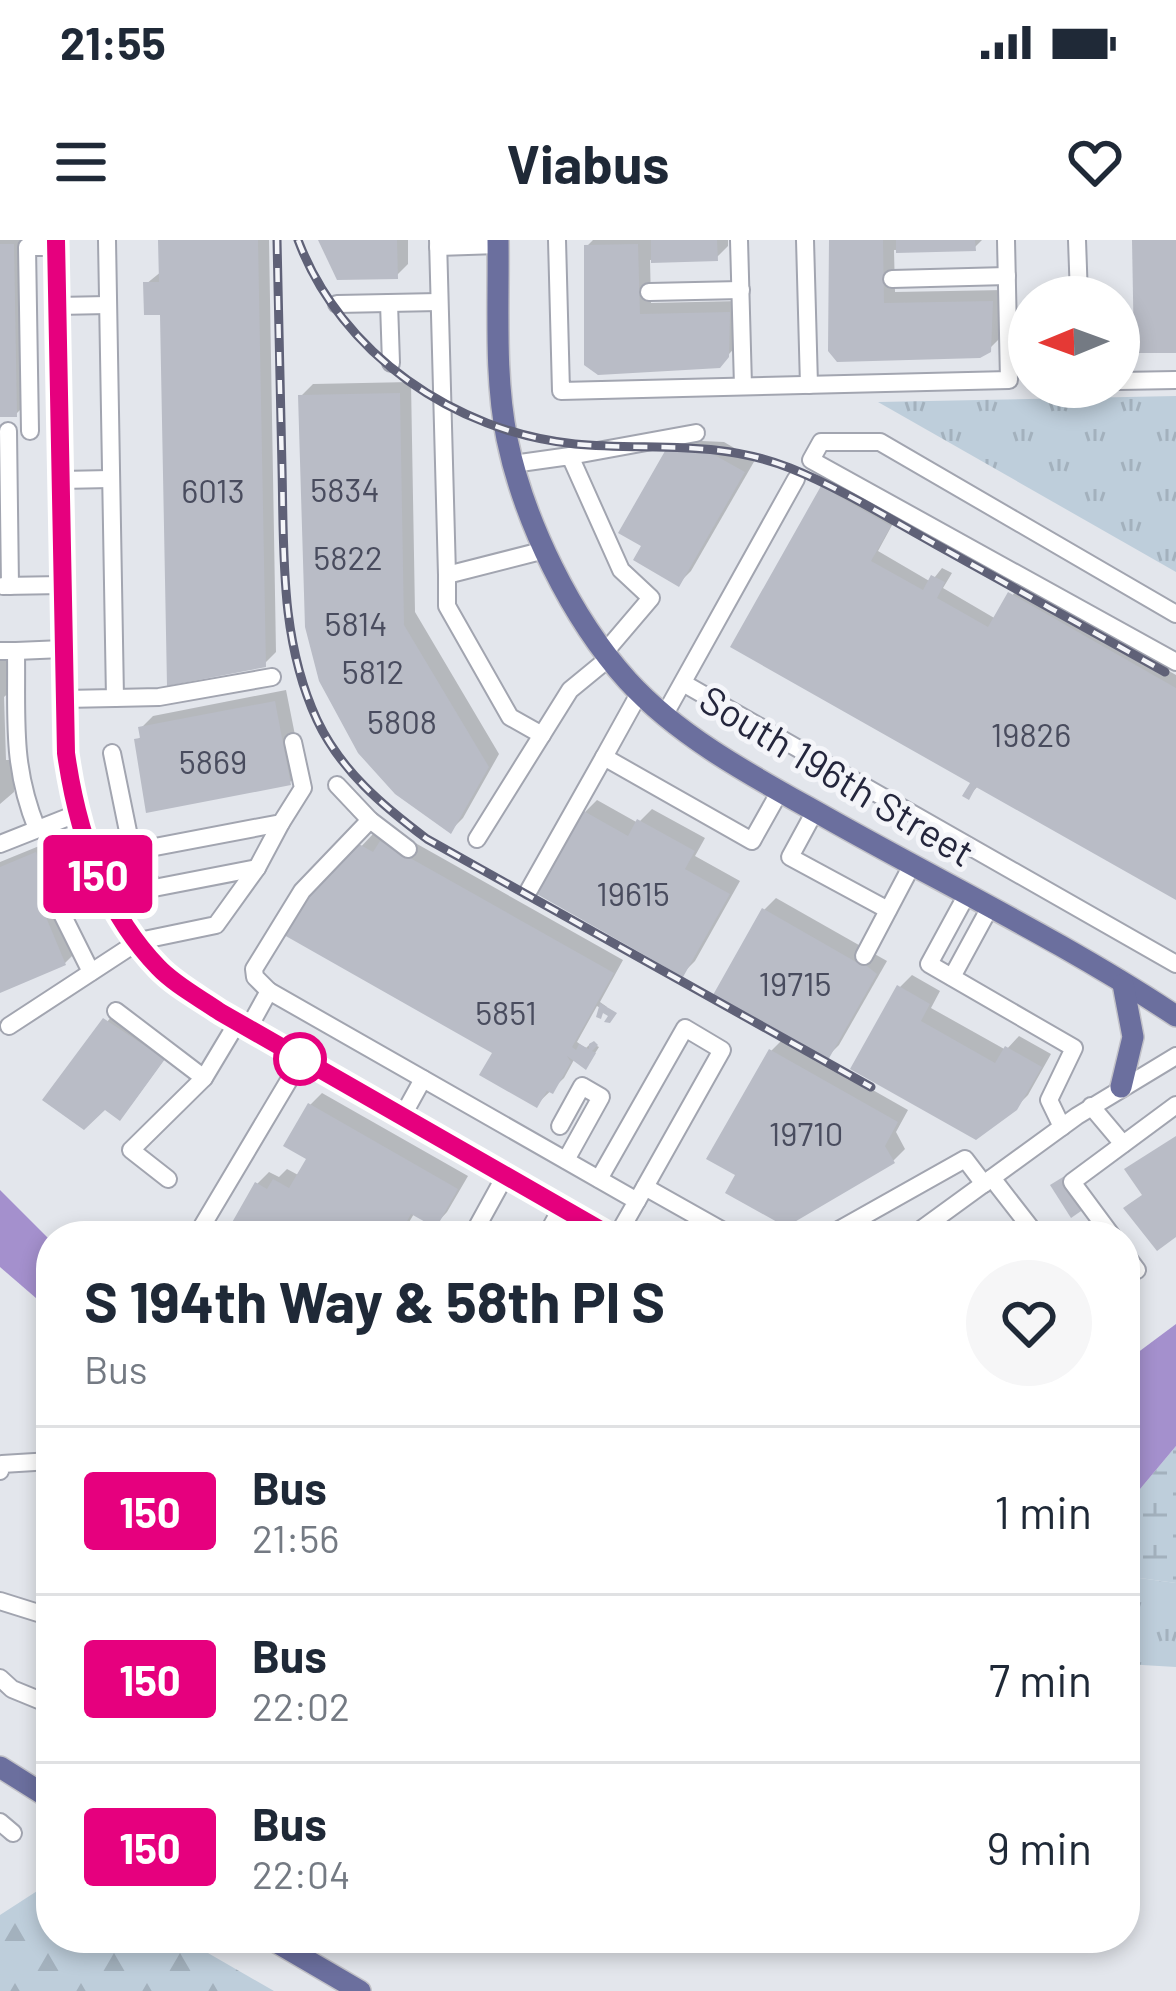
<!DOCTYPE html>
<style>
:root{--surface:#fff;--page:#f6f6f7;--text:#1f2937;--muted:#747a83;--line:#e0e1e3}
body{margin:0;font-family:Barlow,sans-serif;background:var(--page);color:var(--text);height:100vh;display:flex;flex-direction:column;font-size:45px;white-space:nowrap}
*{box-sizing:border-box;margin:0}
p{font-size:39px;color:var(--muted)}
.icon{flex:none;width:66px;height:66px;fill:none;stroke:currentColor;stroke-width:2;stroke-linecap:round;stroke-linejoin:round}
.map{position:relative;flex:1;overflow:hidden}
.side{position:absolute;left:36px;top:981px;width:1104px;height:732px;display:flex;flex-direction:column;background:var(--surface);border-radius:48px;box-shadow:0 6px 18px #0003}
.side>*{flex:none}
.badge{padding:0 24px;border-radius:9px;font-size:42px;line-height:78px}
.needle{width:78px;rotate:269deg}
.fabs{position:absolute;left:1008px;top:36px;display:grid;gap:24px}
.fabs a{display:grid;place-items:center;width:132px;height:132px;border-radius:50%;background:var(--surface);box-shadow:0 6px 18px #0003;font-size:60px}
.map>.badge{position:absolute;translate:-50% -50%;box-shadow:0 0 0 6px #fff}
.round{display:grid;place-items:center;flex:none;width:126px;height:126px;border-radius:63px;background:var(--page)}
.summary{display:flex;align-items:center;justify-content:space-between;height:204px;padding:0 48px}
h1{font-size:57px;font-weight:700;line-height:90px}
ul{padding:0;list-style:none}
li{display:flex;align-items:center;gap:36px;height:168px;padding:0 48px;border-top:3px solid var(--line)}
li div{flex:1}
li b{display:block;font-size:45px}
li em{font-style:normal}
li .badge{min-width:132px;font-weight:700;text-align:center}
.status{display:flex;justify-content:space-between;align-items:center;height:84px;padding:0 60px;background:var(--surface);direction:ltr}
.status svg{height:33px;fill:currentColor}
header{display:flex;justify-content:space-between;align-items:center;height:156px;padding:0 48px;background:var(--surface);font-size:54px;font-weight:700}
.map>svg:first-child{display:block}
.grass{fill:url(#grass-tufts)}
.forest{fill:url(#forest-firs)}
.wetland{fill:url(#wetland-marsh)}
.water{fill:#a490cd}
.shadow{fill:#0003}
.building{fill:#b9bcc6}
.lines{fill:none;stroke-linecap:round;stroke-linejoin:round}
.minor-casing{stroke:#a2a5b0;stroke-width:20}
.major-casing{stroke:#c2c2c8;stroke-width:24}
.minor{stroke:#fff;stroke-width:16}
.major{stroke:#6b6f9e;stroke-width:21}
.rail-casing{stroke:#5f6177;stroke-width:9}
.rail{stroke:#f4f5f9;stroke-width:4.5;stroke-dasharray:14;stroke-linecap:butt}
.line-casing{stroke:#fff;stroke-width:27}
.line{stroke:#e6007e;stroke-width:18}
.stop-dot{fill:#fff;stroke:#e6007e;stroke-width:6}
.labels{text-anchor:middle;stroke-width:10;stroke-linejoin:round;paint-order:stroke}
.number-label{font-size:33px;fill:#494c5e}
.street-label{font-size:39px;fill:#24263c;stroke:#f4f5f9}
</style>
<div class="status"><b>21:55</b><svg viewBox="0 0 49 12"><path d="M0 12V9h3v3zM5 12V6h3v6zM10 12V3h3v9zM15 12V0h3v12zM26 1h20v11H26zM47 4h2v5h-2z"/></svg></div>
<header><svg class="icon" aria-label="menu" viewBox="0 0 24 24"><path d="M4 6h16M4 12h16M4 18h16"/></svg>Viabus<svg class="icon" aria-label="heart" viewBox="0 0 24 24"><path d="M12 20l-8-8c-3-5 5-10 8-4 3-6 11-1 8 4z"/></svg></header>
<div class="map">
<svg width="1176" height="1751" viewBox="0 0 1176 1751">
<defs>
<pattern id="grass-tufts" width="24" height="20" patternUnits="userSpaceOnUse" patternTransform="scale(3)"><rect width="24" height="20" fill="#becedb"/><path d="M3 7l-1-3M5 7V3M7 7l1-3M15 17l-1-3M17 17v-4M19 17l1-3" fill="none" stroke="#a3b1bd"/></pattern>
<pattern id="forest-firs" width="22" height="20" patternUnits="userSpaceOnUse" patternTransform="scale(3)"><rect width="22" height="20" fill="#becedb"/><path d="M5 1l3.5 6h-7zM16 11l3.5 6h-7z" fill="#a3b1bd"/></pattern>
<pattern id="wetland-marsh" width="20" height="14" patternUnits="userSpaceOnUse" patternTransform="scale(3)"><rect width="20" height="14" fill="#becedb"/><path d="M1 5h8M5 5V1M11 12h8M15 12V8" fill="none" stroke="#a3b1bd"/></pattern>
</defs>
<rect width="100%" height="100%" fill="#e3e6ec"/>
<g class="grass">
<path d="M 1176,156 L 1176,332 L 878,162 Z"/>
<path d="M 1125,1336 L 1176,1343 L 1176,1427 L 1125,1424 Z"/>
</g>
<path class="forest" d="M 51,1642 L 51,1698 L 182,1698 L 274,1751 L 0,1751 L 0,1675 Z"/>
<path class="wetland" d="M 1176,1206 L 1176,1343 L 1125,1336 L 1125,1267 Z"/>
<g class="water">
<path d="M 0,950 L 51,1001 L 51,1071 L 0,1027 Z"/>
<path d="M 1176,1084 L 1176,1206 L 1125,1267 L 1125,1122 Z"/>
</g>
<g class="shadow">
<path d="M 0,0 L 25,0 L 28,162 L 16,174 L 0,174 Z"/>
<path d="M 161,0 L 269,0 L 276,412 L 264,424 L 163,72 L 146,44 L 162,31 Z"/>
<path d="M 323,0 L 408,0 L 408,24 L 396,36 Z"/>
<path d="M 593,0 L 728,0 L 728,6 L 716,18 L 650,20 L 651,63 L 740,61 L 740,102 L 719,125 L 586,121 L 587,6 Z"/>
<path d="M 832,0 L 982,0 L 974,8 L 894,10 L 895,52 L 1004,50 L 1002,96 L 989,109 L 839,119 Z"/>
<path d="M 411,142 L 415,372 L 499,514 L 463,578 L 451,590 L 301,156 L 313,144 Z"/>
<path d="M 680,200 L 724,202 L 755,220 L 691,331 L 679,343 L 645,305 L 668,213 Z"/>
<path d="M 832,239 L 897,276 L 878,311 L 931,342 L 942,328 L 952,333 L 943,348 L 996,379 L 1019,346 L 1176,435 L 1176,657 L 979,545 L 969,556 L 974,542 L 823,248 Z"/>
<path d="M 0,410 L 12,410 L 13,449 L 4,457 L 6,520 L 14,520 L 14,552 L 0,564 Z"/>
<path d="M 286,450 L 302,530 L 290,542 L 137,500 L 143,495 L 141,488 L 153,476 Z"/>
<path d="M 597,560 L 638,583 L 652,569 L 705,598 L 695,616 L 740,641 L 695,721 L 683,733 L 585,572 Z"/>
<path d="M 394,591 L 623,720 L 600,762 L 607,767 L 605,771 L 597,766 L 577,802 L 586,808 L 591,803 L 599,807 L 590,821 L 575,818 L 564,838 L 536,865 L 496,811 L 305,666 L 373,594 L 384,600 Z"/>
<path d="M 49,602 L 64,637 L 51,650 L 77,711 L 65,723 L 0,750 L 0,622 Z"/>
<path d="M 776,658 L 887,721 L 839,805 L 828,816 L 764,670 Z"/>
<path d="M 912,735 L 940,751 L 931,768 L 1006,810 L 1019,796 L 1051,814 L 1028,855 L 1015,868 L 854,828 L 900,747 Z"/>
<path d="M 118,768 L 174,806 L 131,865 L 47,859 Z"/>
<path d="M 783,799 L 908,870 L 896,892 L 905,909 L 893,921 L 739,934 L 771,811 Z"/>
<path d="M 322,853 L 468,936 L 447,972 L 436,984 L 415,972 L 401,996 L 254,996 L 257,944 L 269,932 L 279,937 L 287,929 L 300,936 L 310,918 L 310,865 Z"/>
</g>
<g class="building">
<path d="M 158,0 L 258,0 L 266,427 L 167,446 L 160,75 L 144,75 L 143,42 L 159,42 Z"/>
<path d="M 318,0 L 397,0 L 398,39 L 337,40 Z"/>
<path d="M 651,0 L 717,0 L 718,21 L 651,23 Z"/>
<path d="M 829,0 L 883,0 L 884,63 L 993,61 L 991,112 L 980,118 L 837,122 L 828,111 Z"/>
<path d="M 896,0 L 975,0 L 976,11 L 896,13 Z"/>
<path d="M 1132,0 L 1176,0 L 1176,113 L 1134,113 Z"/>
<path d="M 0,4 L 14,4 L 17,177 L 0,177 Z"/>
<path d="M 638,4 L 640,74 L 730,72 L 729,117 L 720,128 L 598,135 L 584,125 L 584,5 Z"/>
<path d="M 400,153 L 404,385 L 489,527 L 451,594 L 395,554 L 358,513 L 319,441 L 305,387 L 298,155 Z"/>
<path d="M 665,211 L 711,213 L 745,232 L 679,347 L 633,320 L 641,306 L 618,293 Z"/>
<path d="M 821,246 L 891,286 L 871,321 L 923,350 L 931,335 L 945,342 L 937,358 L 988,387 L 1008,352 L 1176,448 L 1176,660 L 976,547 L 969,560 L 962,556 L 970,543 L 730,407 Z"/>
<path d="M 275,461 L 291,545 L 146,573 L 134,499 L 140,498 L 138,487 Z"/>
<path d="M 582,570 L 628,596 L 637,579 L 695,611 L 685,629 L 730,654 L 683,737 L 535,653 Z"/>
<path d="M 380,601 L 614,733 L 572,807 L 576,810 L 579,804 L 589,809 L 589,804 L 594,801 L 598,805 L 592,811 L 596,813 L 586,830 L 567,816 L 571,822 L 553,854 L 547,851 L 537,868 L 479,835 L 492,813 L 284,695 L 302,664 L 359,604 L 373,612 Z"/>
<path d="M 36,612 L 53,651 L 38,658 L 66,725 L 0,753 L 0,627 Z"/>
<path d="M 762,668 L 856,722 L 858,719 L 877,734 L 828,820 L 713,755 Z"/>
<path d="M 897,745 L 930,764 L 921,781 L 995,823 L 1005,806 L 1042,827 L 1017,870 L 976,900 L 850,829 Z"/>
<path d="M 600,763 L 617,773 L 610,783 L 604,782 L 608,776 L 603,773 L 601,779 L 596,777 Z"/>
<path d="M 103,778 L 165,819 L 120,881 L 105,870 L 84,890 L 42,860 Z"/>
<path d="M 769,809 L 898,882 L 885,906 L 895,923 L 786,987 L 725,953 L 735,935 L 706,919 Z"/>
<path d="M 308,863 L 458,949 L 436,988 L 411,974 L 399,996 L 248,996 L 230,986 L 255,942 L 267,949 L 273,939 L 289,948 L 306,919 L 283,906 Z"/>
<path d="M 1176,896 L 1176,997 L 1157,1011 L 1123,968 L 1142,955 L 1124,929 Z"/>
<path d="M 1063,937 L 1084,969 L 1071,978 L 1050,945 Z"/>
</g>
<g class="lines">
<g class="minor-casing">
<g id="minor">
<path d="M 56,0 L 66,513 C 77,590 103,670 158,727 C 175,745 200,758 220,772 L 611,996"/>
<path d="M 438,0 L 447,335"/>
<path d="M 557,0 L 561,151 L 1009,140 L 1006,0"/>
<path d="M 739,0 L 743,146"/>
<path d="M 805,0 L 809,145"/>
<path d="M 1077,0 L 1079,57"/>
<path d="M 438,7 L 498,5"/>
<path d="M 892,39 L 1007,36"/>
<path d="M 649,52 L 741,50"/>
<path d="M 389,63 L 391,123"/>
<path d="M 337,64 L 439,62"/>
<path d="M 57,66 L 108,65"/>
<path d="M 1119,141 L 1176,140"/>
<path d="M 8,191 L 10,346"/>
<path d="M 30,191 L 27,7 L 56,7"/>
<path d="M 570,216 L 696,193"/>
<path d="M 513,224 L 570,216 L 621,330 L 651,358 L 605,412"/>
<path d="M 60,240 L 111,239"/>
<path d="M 3,346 L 62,345"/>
<path d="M 1176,374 L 880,202 L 821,202 L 811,220 L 1176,422"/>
<path d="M 0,411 L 16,411 C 17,479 11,525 37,589"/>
<path d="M 16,411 L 63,409"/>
<path d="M 683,443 L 1176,724"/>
<path d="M 640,452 L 604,517 L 752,601 L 780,551"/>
<path d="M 115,458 L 159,457 L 272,437"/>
<path d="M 64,459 L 115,458 L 107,0"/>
<path d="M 665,474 L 796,239"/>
<path d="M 542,495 L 510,477 L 447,366 L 447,335 L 545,310"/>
<path d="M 112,513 L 132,611 L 154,648 L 257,628"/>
<path d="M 337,545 L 370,580 L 408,609"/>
<path d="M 815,571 L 790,617 L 888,670"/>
<path d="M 477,599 L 570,450 L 609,418"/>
<path d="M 0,604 L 76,574"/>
<path d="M 92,619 L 281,583 L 303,548 L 293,502"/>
<path d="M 529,650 L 604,517"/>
<path d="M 966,656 L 929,724 L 1074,808 L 1049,860 L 1062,887"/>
<path d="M 60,670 L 91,732"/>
<path d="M 864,716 L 912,625"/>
<path d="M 952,737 L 989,669"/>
<path d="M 269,751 L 255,737 L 254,729 L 302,651 L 370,580"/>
<path d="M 116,771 L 204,838"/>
<path d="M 9,786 L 139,701 L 216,685 L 257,628 L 281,583"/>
<path d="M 248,789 L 269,751 L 637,961 L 617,996"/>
<path d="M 1091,866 L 1123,904"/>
<path d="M 402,877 L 423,839"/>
<path d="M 560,886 L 582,846 L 601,857 L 566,920"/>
<path d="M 992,938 L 1037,996"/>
<path d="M 168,939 L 131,910 L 204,838 L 237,783"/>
<path d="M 599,939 L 685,788 L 722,810 L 637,961"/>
<path d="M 645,947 L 732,996"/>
<path d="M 198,993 L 301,820"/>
<path d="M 472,996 L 505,936"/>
<path d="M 546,996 L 561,969"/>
<path d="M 828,996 L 965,919 L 984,944"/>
<path d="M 912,996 L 1077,876 L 1176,816"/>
<path d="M 1112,996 L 1072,942 L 1176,865"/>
<path d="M 1125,1014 L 1137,1030"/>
<path d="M 0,1231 L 2,1224 L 51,1221"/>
<path d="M 0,1361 L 51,1377"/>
<path d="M 0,1438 L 12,1449 L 51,1465"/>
<path d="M 0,1582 L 13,1593"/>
</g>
</g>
<g class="major-casing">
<g id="major">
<path d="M 498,0 C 499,65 494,135 507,199 C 524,281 571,378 628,441 C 682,500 760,540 829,579 C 944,644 1066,703 1176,776"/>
<path d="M 1121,847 L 1133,797 L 1123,744"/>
<path d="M 0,1527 L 51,1559"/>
<path d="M 269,1698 L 360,1751"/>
</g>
</g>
<use href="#minor" class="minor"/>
<use href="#major" class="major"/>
<g class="rail-casing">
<g id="rail">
<path d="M 277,0 C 278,76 280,152 282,228 C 284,314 280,400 317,480 C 341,531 383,566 427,599 L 871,847"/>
<path d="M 298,0 C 341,114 455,192 575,204 C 651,211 717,199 790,228 C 840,248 888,278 935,304 C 1012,347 1088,389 1165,432"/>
</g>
</g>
<use href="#rail" class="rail"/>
</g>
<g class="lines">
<g class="line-casing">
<path id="line" d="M 56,0 L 66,513 C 77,591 102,669 158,727 C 175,745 200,758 220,772 L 611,996"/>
</g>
<use href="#line" class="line"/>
</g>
<circle class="stop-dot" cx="300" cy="819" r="24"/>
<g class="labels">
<g class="number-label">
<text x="345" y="262">5834</text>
<text x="213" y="263">6013</text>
<text x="348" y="330">5822</text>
<text x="356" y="396">5814</text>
<text x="373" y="444">5812</text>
<text x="402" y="494">5808</text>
<text x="1031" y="507">19826</text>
<text x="213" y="534">5869</text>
<text x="633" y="666">19615</text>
<text x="795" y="756">19715</text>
<text x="506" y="785">5851</text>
<text x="806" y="906">19710</text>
</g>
<g class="street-label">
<text transform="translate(837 536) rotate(31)" y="14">South 196th Street</text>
</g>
</g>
</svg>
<div class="fabs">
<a><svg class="needle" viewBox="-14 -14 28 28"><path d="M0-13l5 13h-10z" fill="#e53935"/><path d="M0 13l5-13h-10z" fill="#747a83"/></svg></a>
</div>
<b class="badge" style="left:98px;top:634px;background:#e6007e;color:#fff">150</b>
<section class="side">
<div class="summary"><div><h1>S 194th Way &amp; 58th Pl S</h1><p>Bus</p></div><a class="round"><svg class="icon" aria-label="heart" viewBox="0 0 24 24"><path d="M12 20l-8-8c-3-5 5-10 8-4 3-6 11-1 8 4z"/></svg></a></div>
<ul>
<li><span class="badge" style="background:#e6007e;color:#fff">150</span><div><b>Bus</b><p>21:56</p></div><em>1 min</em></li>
<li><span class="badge" style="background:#e6007e;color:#fff">150</span><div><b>Bus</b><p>22:02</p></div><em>7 min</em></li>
<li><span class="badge" style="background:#e6007e;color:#fff">150</span><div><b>Bus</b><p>22:04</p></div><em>9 min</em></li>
</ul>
</section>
</div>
